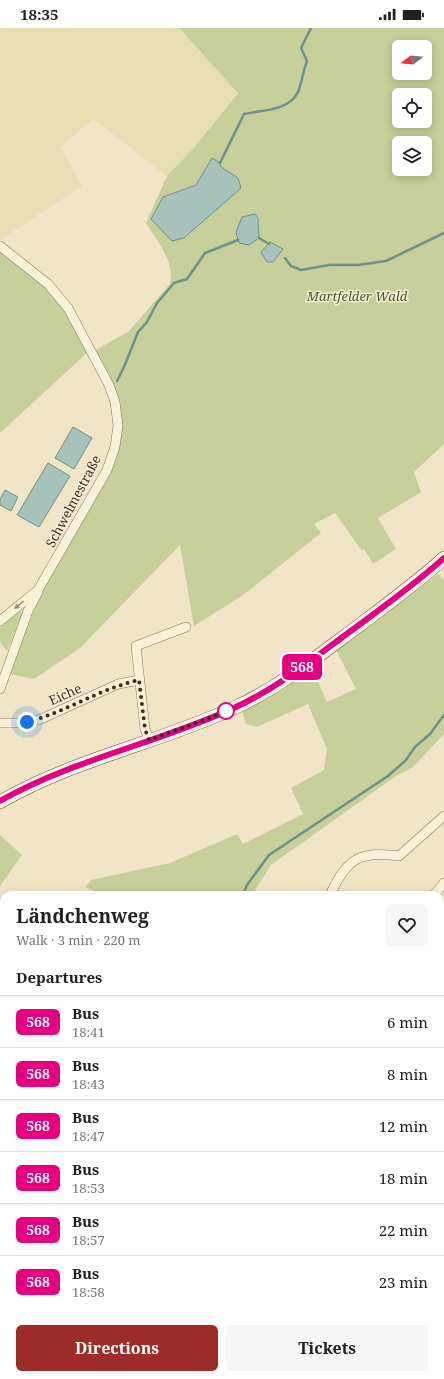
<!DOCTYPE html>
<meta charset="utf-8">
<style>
:root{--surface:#fff;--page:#f6f6f6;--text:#202124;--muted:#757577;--line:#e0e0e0;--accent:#9d2c29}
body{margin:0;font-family:"Noto Serif",serif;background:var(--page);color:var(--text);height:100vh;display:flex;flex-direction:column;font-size:15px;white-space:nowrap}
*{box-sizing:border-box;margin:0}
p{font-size:13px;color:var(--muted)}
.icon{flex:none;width:22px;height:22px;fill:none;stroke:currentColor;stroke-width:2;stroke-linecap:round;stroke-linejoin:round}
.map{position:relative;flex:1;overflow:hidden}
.details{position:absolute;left:0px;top:863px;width:444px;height:488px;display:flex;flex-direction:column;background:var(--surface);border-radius:12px 12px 0 0;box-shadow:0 2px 10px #0003}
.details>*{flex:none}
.badge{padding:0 8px;border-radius:6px;font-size:14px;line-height:26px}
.needle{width:26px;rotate:254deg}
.controls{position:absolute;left:392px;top:12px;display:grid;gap:8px}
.controls a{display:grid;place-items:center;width:40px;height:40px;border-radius:6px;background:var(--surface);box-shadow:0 2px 10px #0003;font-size:20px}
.you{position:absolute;width:20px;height:20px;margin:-10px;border:3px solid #fff;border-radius:50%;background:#1a73e8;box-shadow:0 0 0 6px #1a73e833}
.map>.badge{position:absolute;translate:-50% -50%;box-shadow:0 0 0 2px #fff}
h2{padding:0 16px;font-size:15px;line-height:36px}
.round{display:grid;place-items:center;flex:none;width:42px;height:42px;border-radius:6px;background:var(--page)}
.head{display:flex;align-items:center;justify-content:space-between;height:68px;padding:0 16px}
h1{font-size:19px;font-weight:700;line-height:30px}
.button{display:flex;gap:8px;margin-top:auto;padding:8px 16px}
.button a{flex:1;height:46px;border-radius:6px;background:var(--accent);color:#fff;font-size:16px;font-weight:700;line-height:46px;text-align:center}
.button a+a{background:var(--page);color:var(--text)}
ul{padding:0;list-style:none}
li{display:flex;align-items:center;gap:12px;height:52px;padding:0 16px;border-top:1px solid var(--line)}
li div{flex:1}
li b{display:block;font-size:15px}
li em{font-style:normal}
li .badge{min-width:44px;font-weight:700;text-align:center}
.status{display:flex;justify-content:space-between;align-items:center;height:28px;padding:0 20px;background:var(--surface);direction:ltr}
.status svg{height:11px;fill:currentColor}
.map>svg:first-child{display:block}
.farmland{fill:#e6dfb4}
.green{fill:#c7cf9a;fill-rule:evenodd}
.water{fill:#a8c3bc;stroke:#6e928a}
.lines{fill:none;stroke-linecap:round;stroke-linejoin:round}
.stream{stroke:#6e928a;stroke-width:2.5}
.minor-casing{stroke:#8c775b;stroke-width:10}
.secondary-casing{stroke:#6e583e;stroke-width:14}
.minor{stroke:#faf1da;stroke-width:9}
.secondary{stroke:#faf1da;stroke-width:13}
.oneway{fill:#9b907c}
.line-casing{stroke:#fff;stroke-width:9}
.line{stroke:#e6007e;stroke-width:6}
.walk{stroke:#3c2e1f;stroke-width:4;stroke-dasharray:0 7.2}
.stop-dot{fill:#fff;stroke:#e6007e;stroke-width:2}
.labels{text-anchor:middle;stroke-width:3;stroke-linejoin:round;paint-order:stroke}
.park-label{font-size:13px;font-style:italic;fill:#4a5925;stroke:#f7eed7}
.street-label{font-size:13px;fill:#3c2e1f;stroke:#f7eed7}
</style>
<div class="status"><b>18:35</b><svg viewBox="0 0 49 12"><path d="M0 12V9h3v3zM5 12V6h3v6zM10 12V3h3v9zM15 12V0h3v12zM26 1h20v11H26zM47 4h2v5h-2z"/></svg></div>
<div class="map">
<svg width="444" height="1351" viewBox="0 0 444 1351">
<rect width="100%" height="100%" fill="#f0e5c7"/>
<path class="farmland" d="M 0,0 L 178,0 L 238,64 L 193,121 L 167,148 L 93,91 L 60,119 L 82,158 L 0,212 Z"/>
<g class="green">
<path d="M 179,0 L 444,0 L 444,416 L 414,444 L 421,464 L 378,490 L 396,521 L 373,536 L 364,521 L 362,523 L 335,485 L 314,496 L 321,505 L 243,567 L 194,598 L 180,517 L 80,620 L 34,651 L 9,646 L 42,562 L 102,456 L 120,397 L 94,323 L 129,303 L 170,256 C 175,233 157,213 146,195 L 167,148 L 193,121 L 238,65 ZM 399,19 L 425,19 L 425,45 L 399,45 ZM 399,67 L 425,67 L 425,93 L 399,93 ZM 399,115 L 425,115 L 425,141 L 399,141 ZM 212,130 L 221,139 L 238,150 L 163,169 L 196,157 Z"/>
<path d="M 0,219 L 46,257 L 65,282 L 88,324 L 0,405 Z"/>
<path d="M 438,546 L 444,552 L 444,706 L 413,739 L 396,748 L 271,837 L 252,867 L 105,867 L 85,859 L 91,852 L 170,835 L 237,806 L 243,816 L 303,786 L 291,760 L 324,742 L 327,721 L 308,676 L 257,699 L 246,696 L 242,684 L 282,662 L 305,645 L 309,652 L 316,649 L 327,674 L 356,661 L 336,622 Z"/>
<path d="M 20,583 L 23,584 L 7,623 L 0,614 L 0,599 Z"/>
<path d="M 0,807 L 22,827 L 0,858 Z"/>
<path d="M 444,1187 L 444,1267 L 440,1272 L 440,1189 Z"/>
<path d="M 0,1284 L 4,1286 L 4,1347 L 108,1347 L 109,1351 L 0,1351 Z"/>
</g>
<g class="water">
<path d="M 212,130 L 220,135 L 221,139 L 238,150 L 241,160 L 184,210 L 172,213 L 151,191 L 163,169 L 196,157 Z"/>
<path d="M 255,186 L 258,190 L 259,210 L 249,217 L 239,215 L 236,204 L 242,189 Z"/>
<path d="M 270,214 L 283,221 L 273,234 L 267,234 L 261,224 Z"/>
<path d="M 73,399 L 92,410 L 74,441 L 55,430 Z"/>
<path d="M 48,435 L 70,448 L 39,499 L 17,487 Z"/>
<path d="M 5,462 L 18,469 L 11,483 L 0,477 L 0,471 Z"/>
</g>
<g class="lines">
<g class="stream">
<path d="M 220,135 L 244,86 C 262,82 289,83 298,64 C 302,54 303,43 307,33 L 301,20 L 311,0"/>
<path d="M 259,210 L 269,216"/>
<path d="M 285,230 L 291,238 L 301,242 L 329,237 L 358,237 L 386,233 L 444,205"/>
<path d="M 117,353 L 124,339 L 138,304 L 147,294 L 157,275 L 174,255 L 187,251 L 205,225 L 238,212"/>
<path d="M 243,867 L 247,857 L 269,827 L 388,748 L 406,732 L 415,719 L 430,706 L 444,687"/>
</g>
<g class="minor-casing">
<g id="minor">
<path d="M 0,218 L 48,256 L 68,280 L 109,357 L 115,374 L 118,397 L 115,419 L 107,442 L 38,562 L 0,593"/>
<path d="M 0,661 L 28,583 L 38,564"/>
<path d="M 0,695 L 27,695 L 41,691 L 118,656 L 139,652"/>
<path d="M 149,712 L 145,701 L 136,618 L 186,599"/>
<path d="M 330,867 C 347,831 359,822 399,828 L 444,788"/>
<path d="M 434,867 L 444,855"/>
<path d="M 0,878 L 4,880"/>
<path d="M 0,952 L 4,953"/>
<path d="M 440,956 L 444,953"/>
<path d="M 440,1184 L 444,1182"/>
<path d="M 0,1199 L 4,1200"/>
<path d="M 440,1280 L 444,1274"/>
<path d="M 440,1346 L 444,1350"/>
<path d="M 220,1347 L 225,1347"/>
<path d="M 144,1351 L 152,1347"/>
</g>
</g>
<g class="secondary-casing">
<path id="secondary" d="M 0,774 C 74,731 159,715 236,679 C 277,660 313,632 349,605 C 381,581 414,557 444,530"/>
</g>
<use href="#minor" class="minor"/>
<use href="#secondary" class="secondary"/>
</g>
<defs><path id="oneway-solid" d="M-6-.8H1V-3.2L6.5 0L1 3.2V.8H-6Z"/></defs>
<use class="oneway" href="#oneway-solid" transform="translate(19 577) rotate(141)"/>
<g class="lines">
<g class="line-casing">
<path id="line" d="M 0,773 C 74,731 159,715 236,679 C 275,661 309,634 344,608 C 378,583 413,558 444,530"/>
</g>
<use href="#line" class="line"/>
<path class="walk" d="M 27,694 C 66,684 99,661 139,652 L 145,701 L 149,712 L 228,683 L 226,683"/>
</g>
<circle class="stop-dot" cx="226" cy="683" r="8"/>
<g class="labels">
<g class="park-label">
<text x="357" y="273">Martfelder Wald</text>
</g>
<g class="street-label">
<text transform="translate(73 473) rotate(-62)" y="5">Schwelmestraße</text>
<text transform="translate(65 666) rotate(-24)" y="5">Eiche</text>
</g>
</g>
</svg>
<div class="controls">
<a><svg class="needle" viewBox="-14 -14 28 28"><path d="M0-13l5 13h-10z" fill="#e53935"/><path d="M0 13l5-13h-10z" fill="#757577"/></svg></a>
<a><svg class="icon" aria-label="locate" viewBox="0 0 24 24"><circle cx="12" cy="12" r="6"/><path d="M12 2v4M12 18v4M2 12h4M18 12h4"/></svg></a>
<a><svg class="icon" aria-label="layers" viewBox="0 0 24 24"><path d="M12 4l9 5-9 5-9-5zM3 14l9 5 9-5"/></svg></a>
</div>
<div class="you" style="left:27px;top:694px"></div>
<b class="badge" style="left:302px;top:639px;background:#e6007e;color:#fff">568</b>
<section class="details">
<div class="head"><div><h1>Ländchenweg</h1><p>Walk · 3 min · 220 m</p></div><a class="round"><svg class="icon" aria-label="heart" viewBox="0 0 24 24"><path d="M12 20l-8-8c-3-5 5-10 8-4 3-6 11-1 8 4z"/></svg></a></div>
<h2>Departures</h2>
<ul>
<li><span class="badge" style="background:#e6007e;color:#fff">568</span><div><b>Bus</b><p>18:41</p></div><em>6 min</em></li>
<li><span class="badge" style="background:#e6007e;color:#fff">568</span><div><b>Bus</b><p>18:43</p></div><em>8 min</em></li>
<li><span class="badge" style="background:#e6007e;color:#fff">568</span><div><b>Bus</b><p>18:47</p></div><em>12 min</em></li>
<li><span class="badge" style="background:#e6007e;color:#fff">568</span><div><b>Bus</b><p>18:53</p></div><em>18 min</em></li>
<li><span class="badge" style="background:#e6007e;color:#fff">568</span><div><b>Bus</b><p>18:57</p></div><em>22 min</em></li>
<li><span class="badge" style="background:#e6007e;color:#fff">568</span><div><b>Bus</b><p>18:58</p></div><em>23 min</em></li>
</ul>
<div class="button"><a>Directions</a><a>Tickets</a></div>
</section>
</div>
